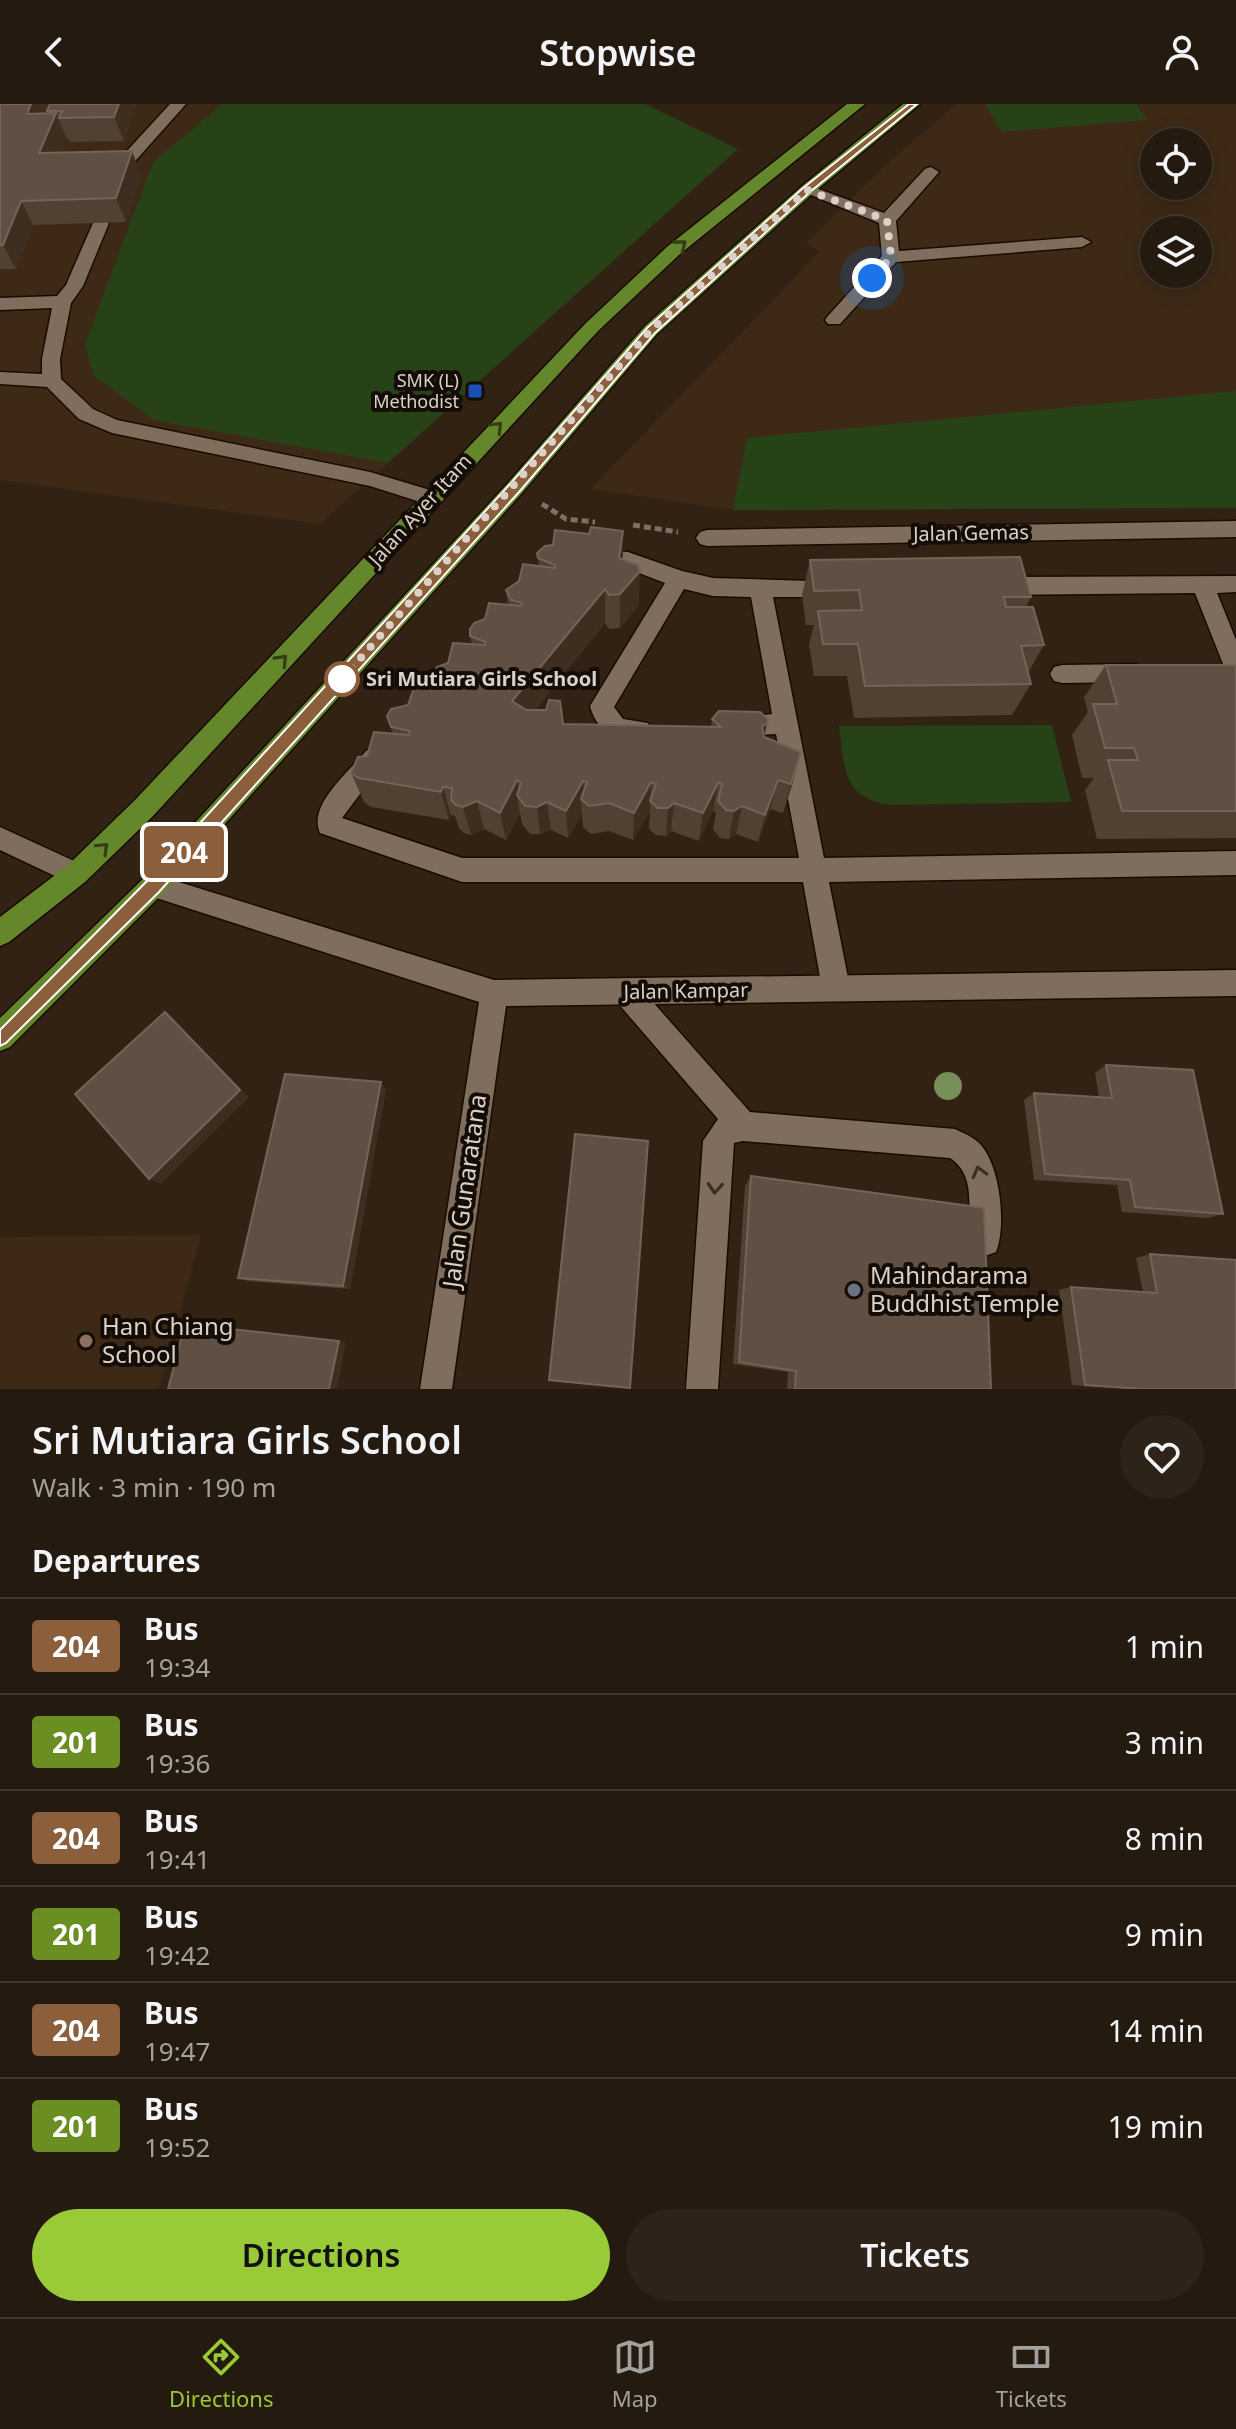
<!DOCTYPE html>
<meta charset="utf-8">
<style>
:root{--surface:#251a0f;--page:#2d2318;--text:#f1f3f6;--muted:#a3a19e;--line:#42382f;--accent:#98cb37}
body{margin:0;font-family:"Noto Sans",sans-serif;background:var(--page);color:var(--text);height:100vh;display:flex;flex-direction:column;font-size:30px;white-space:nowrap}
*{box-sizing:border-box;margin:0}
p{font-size:26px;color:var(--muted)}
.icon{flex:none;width:44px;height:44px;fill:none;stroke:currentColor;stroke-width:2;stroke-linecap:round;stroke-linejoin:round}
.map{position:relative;height:1285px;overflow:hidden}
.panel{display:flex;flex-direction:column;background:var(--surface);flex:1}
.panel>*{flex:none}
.badge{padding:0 16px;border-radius:6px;font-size:28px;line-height:52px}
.fabs{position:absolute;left:1140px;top:24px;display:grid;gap:16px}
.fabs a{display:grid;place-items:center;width:72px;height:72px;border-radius:50%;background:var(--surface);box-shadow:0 4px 20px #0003,0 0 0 2px var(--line);font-size:40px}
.you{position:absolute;width:40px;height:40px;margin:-20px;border:6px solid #fff;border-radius:50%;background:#1a73e8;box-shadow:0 0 0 12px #1a73e833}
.map>.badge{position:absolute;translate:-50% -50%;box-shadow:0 0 0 4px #fff}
h2{padding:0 32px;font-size:30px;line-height:72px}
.round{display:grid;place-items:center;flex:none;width:84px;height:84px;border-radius:42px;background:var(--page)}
.overview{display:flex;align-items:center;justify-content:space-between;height:136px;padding:0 32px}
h1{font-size:38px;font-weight:600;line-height:60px}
.cta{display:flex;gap:16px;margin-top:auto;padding:16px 32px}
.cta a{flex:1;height:92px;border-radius:48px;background:var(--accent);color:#111;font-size:32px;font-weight:600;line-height:92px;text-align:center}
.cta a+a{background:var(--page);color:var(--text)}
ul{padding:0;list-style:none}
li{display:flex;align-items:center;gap:24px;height:96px;padding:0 32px;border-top:2px solid var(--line)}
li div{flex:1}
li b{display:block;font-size:30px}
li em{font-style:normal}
li .badge{min-width:88px;font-weight:700;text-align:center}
header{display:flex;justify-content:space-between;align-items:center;height:104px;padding:0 32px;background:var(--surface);font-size:36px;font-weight:600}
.tab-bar{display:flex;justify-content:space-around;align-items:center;height:112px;border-top:2px solid var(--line);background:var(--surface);font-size:22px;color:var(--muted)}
.tab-bar a{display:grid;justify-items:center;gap:4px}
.tab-bar .on{color:var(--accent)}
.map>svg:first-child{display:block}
.built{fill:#3d2916;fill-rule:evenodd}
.green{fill:#284217}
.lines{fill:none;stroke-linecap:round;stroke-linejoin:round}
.lane-casing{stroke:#180b01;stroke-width:3}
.street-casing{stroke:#180b01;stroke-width:3}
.primary-casing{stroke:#180b01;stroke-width:3}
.path{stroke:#7d7065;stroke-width:5;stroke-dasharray:7 4;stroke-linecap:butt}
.lane{fill:#7f6d5d;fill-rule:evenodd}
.street{fill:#7f6d5d;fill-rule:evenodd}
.primary{fill:#65872c;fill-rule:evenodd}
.tree{fill:#778e58}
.wall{fill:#504133}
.shaded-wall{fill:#3e2e20}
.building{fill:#5f5043;stroke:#736458;stroke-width:2}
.oneway{stroke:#343e16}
.oneway2{stroke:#392f25}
.line{fill:#8b5e3c;stroke:#fff;stroke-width:2}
.walk{stroke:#dbd1c8;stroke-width:8;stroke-dasharray:0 14.4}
.transit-dot{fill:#1a4fb4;stroke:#140d07;stroke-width:3}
.stop-dot{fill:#fff;stroke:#8b5e3c;stroke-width:4}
.worship-dot{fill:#6b7280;stroke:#140d07;stroke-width:3}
.education-dot{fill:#8d6e63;stroke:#140d07;stroke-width:3}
.labels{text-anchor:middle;stroke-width:8;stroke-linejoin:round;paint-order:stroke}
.far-poi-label{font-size:18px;fill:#dbd1c8;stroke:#140d07;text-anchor:end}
.street-label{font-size:20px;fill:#dbd1c8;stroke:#140d07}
.stop-label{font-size:20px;font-weight:bold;fill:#dbd1c8;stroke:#140d07;text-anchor:start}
.near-street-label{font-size:24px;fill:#dbd1c8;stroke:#140d07}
.near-poi-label{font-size:24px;fill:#dbd1c8;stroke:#140d07;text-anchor:start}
</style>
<header><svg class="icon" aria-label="back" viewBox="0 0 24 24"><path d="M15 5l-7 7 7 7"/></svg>Stopwise<svg class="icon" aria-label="person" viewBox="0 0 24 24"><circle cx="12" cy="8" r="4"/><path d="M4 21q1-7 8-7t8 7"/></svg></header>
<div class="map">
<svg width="1236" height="1285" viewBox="0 0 1236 1285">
<rect width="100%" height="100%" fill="#312214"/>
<g class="built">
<path d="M 0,0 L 645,0 L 738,45 L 320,420 L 0,376 Z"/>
<path d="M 956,0 L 1236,0 L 1236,404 L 733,406 L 591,385 L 820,147 L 805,140 L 877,69 ZM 1154,38 L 1198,38 L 1198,82 L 1154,82 ZM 1154,126 L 1198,126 L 1198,170 L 1154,170 Z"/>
<path d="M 201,1131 L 159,1285 L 0,1285 L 0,1133 Z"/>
</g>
<g class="green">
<path d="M 223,0 L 645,0 L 738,45 L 388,359 L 154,316 L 93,271 L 85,240 L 153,58 Z"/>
<path d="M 985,0 L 1136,0 L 1147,16 L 1002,28 Z"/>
<path d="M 1236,287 L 1236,404 L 733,406 L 747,334 Z"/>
<path d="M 1052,621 L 1071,698 L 892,701 C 841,695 845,663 839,622 Z"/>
</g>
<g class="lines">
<g class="lane-casing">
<g id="lane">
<path d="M 170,0 L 186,0 L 129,64 L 124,74 L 112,74 L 110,71 L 115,60 Z"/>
<path d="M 931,63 L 939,68 L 896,117 L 899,147 L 1082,133 L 1091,138 L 1082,143 L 896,158 L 840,220 L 828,220 L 825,216 L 828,212 L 882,152 L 879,119 L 799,86 L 801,83 L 813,83 L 884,109 L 925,65 Z"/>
<path d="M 101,114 L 109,119 L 83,182 L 71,199 L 60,255 L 61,275 L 93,305 L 117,316 L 370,368 L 440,389 L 443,394 L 440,399 L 433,402 L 370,382 L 112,329 L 79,315 L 47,283 L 0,280 L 0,268 L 42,270 L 42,255 L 52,204 L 0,206 L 0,194 L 57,192 L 66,181 L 93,119 Z"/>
<path d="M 592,445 L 628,448 L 682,467 L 713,474 L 842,478 L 845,484 L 842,490 L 834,493 L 773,493 L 824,754 L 1236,747 L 1236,771 L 829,778 L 850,884 L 846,893 L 836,897 L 826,893 L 822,884 L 803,778 L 462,778 L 320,729 C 307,701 350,667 366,647 L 375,644 L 384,647 L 387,654 L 342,714 L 462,754 L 799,754 L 776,630 L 737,632 L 729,629 L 725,622 L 729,615 L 772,610 L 751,493 L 713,492 L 684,485 L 614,603 L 623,615 L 648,619 L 652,626 L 648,633 C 621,643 597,629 590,602 L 665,479 L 626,464 L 584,459 L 581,453 L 584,447 Z"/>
<path d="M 1236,472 L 1236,488 L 1217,489 L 1236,536 L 1236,574 L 1228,572 L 1225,565 L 1195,489 L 998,491 L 990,488 L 987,482 L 990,476 L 998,473 Z"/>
<path d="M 1134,560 L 1142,562 L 1146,569 L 1142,576 L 1134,578 L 1062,579 L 1054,577 L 1050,570 L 1054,563 L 1062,561 Z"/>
<path d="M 626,875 L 636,879 L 750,1008 L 955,1025 C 963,1029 971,1032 978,1038 C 1000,1058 1007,1121 996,1148 L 985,1152 L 974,1148 C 962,1118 982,1075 950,1054 L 743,1037 L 734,1039 L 718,1285 L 686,1285 L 703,1037 L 718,1015 L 616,897 L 612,888 L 616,879 Z"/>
</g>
</g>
<g class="street-casing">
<g id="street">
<path d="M 1236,417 L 1236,433 L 707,442 L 700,440 L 696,434 L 700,428 L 707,426 Z"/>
<path d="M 0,723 L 85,762 L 89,770 L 85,778 L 76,782 L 0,746 Z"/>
<path d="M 153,770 L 494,876 L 1236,866 L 1236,892 L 506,902 L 452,1285 L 420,1285 L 479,898 L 144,790 L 140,782 L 144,774 Z"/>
</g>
</g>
<g class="primary-casing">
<g id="primary">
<path d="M 847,0 L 865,0 L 680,150 L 598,227 L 153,712 L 85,778 L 9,838 L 0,842 L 0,813 L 67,762 L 135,696 L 586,219 L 668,142 Z"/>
<path d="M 903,0 L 920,0 L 813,89 L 657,230 L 522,389 L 162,790 L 10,943 L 0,947 L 0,914 L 144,774 L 508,379 L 645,222 L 801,83 Z"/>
</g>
</g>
<g class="path">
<path d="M 542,400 L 566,415 L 595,418"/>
<path d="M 633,421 L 678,428"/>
</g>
<use href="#lane" class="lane"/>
<use href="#street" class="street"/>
<use href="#primary" class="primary"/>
</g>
<circle class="tree" cx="948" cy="982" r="14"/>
<g class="wall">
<path d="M 0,0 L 136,0 L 124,37 L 70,38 L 65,31 L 66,33 L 60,49 L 141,71 L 126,118 L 33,121 L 16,165 L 0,165 Z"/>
<path d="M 537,449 L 623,456 L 639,501 L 620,524 L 609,525 L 605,519 L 535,606 L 563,620 L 711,623 L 712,615 L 764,634 L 793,678 L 783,709 L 770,705 L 758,738 L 736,730 L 729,735 L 720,734 L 713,725 L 716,708 L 713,707 L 699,737 L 671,727 L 666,732 L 656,731 L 649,725 L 650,707 L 633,736 L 609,727 L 591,730 L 583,723 L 582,710 L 568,734 L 551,726 L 540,730 L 530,730 L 522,720 L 520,709 L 506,736 L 484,725 L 471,731 L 464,729 L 459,724 L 455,712 L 451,711 L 449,716 L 371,703 L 364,698 L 351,669 L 367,652 L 393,630 L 387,612 L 436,584 L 433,573 L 472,540 L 470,532 L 485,515 L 508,501 L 506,486 L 539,462 Z"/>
<path d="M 810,456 L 1031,493 L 1026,503 L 1044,541 L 1028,569 L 1031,580 L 1012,611 L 854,614 L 847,572 L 814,572 L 809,540 L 814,521 L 806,521 L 802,491 Z"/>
<path d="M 1106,561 L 1236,561 L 1236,734 L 1097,735 L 1085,686 L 1094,674 L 1082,674 L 1072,631 L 1088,608 L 1084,593 Z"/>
<path d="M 1106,961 L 1223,1110 L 1208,1114 L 1122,1108 L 1117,1081 L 1034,1076 L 1024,996 L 1034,989 L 1099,993 L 1095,969 Z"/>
<path d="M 386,985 L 350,1185 L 248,1177 L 238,1174 Z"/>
<path d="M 751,1072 L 991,1285 L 787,1285 L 788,1268 L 733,1260 L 745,1082 Z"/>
<path d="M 1150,1150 L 1236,1285 L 1130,1285 L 1072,1281 L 1059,1186 L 1071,1183 L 1143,1188 L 1136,1154 Z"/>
</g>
<g class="shaded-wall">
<path d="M 31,0 L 52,0 L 47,7 L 48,9 L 27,10 Z"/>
<path d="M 119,0 L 136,0 L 124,37 L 114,13 Z"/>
<path d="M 56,9 L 66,33 L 50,73 L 39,49 Z"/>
<path d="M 132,47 L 141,71 L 126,118 L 116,94 Z"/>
<path d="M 21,97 L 33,121 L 16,165 L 3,141 Z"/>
<path d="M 623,427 L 623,462 L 619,454 Z"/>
<path d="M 640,467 L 639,501 L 620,524 L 620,490 Z"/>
<path d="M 605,485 L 605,519 L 517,629 L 512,597 Z"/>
<path d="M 767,620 L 760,651 L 762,622 Z"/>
<path d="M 801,648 L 793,678 L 783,709 L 791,680 Z"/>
<path d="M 517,676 L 521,696 L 517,691 L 520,709 L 506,736 L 500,709 Z"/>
<path d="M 778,676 L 770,705 L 758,738 L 765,711 Z"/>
<path d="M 583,677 L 584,698 L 581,695 L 582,710 L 568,734 L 566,707 Z"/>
<path d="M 651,678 L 650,707 L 633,736 L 634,709 Z"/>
<path d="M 718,679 L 713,707 L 699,737 L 703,709 Z"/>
<path d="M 443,683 L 451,711 L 449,716 L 441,688 Z"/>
<path d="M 477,697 L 484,725 L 471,731 L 463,703 Z"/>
<path d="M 547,698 L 551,726 L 540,730 L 537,703 Z"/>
<path d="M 674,699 L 671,727 L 666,732 L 668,704 Z"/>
<path d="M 742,702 L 736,730 L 729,735 L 734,707 Z"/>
<path d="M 165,908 L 176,917 L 249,993 L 161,1080 L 149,1075 Z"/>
<path d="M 381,978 L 386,985 L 350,1185 L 343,1182 Z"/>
<path d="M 339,1237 L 346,1238 L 337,1285 L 329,1285 Z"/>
</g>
<g class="building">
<path d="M 0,0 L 31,0 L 27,10 L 56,9 L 39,49 L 132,47 L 116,94 L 21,97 L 3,141 L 0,141 Z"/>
<path d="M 50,0 L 119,0 L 114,13 L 59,14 L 62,7 L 47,7 Z"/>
<path d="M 591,423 L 623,427 L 619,454 L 638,461 L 640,467 L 620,490 L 609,491 L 605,485 L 512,597 L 526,606 L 546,606 L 549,596 L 560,597 L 563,620 L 721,623 L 712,615 L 719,607 L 760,608 L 768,615 L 767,620 L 762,622 L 764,633 L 801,648 L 791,680 L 778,676 L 765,711 L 742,702 L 734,707 L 726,706 L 718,697 L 722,680 L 718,679 L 703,709 L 674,699 L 668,704 L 658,704 L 650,697 L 656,680 L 651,678 L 634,709 L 609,699 L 589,702 L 581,695 L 587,678 L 583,677 L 566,707 L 547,698 L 537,703 L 525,702 L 517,691 L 521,679 L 517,676 L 500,709 L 477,697 L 463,703 L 456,701 L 451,696 L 452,684 L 443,683 L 441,688 L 359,674 L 351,669 L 358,653 L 367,652 L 374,628 L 409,631 L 410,627 L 391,623 L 387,612 L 391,605 L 408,601 L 415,581 L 450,586 L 451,582 L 442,581 L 433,573 L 434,568 L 437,563 L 448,559 L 453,539 L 485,541 L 486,538 L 470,532 L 470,525 L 474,519 L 485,515 L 489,499 L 521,502 L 522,499 L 511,496 L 506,486 L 519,477 L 523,460 L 555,464 L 555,461 L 538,454 L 537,449 L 545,442 L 553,441 L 555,426 L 589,430 Z"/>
<path d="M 1020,453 L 1031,493 L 1004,493 L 1006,503 L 1033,503 L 1044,541 L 1021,542 L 1031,580 L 865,582 L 858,540 L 823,540 L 818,507 L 862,506 L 859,486 L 814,487 L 810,456 Z"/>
<path d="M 1106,561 L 1236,561 L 1236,707 L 1122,707 L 1108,656 L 1138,656 L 1134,644 L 1105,644 L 1093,600 L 1117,600 Z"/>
<path d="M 165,908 L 240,986 L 149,1075 L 75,990 Z"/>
<path d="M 1106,961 L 1193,966 L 1223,1110 L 1135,1103 L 1130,1076 L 1045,1070 L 1034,989 L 1112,994 Z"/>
<path d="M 285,970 L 381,978 L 343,1182 L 238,1174 Z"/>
<path d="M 575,1030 L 648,1037 L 630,1284 L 549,1276 Z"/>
<path d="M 751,1072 L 984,1104 L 991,1285 L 795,1285 L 796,1267 L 739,1258 Z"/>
<path d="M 1150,1150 L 1236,1156 L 1236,1285 L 1143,1285 L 1085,1281 L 1071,1183 L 1157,1189 Z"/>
<path d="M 185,1220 L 339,1237 L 329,1285 L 168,1285 Z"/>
</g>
<defs><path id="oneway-chevron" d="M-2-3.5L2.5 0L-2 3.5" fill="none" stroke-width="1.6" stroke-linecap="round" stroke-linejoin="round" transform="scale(2)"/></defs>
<g class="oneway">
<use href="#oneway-chevron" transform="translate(681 141) rotate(-39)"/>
<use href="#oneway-chevron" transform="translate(497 323) rotate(-46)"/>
<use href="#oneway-chevron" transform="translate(282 556) rotate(-47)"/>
<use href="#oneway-chevron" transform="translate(103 744) rotate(-44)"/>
</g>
<g class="oneway2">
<use href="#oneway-chevron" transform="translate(979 1068) rotate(-105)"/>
<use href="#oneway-chevron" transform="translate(715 1084) rotate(94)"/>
</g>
<path class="line" d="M 909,0 L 917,0 L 810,88 L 655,229 L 520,387 L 159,788 L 6,939 L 0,942 L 0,926 L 147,777 L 510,380 L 647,224 L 803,84 Z"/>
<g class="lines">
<path class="walk" d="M 342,575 L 651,226 L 807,86 L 887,116 L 891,153 L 872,174"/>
</g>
<rect class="transit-dot" x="467" y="279" width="16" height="16" rx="4"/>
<circle class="stop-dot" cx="342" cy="575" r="16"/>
<circle class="worship-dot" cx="854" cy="1186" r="8"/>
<circle class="education-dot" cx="86" cy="1237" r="8"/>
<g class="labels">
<g class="far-poi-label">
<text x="459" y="283">SMK (L)<tspan x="459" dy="21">Methodist</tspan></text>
</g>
<g class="street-label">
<text transform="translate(420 406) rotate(-48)" y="7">Jalan Ayer Itam</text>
<text transform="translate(971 429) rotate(-1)" y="7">Jalan Gemas</text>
<text transform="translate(686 887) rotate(-1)" y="7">Jalan Kampar</text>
</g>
<g class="stop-label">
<text x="366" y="582">Sri Mutiara Girls School</text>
</g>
<g class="near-street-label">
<text transform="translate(465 1087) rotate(-82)" y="8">Jalan Gunaratana</text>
</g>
<g class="near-poi-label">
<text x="870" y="1180">Mahindarama<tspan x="870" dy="28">Buddhist Temple</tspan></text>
<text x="102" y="1231">Han Chiang<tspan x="102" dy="28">School</tspan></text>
</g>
</g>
</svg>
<div class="fabs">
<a><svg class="icon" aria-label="locate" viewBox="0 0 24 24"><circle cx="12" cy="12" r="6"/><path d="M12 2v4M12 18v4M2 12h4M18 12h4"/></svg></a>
<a><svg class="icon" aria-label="layers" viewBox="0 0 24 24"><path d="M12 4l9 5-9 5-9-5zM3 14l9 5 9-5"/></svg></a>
</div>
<div class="you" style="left:872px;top:174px"></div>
<b class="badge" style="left:184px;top:748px;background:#8b5e3c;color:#fff">204</b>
</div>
<section class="panel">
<div class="overview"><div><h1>Sri Mutiara Girls School</h1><p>Walk · 3 min · 190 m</p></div><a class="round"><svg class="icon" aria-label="heart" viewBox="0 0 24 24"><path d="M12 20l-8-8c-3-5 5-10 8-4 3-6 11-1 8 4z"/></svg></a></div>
<h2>Departures</h2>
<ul>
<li><span class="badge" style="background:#8b5e3c;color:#fff">204</span><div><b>Bus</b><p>19:34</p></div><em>1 min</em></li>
<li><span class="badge" style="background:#6b8e23;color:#fff">201</span><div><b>Bus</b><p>19:36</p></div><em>3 min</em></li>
<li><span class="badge" style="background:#8b5e3c;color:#fff">204</span><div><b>Bus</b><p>19:41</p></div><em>8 min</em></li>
<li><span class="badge" style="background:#6b8e23;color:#fff">201</span><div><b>Bus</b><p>19:42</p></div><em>9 min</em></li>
<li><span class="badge" style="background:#8b5e3c;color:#fff">204</span><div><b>Bus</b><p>19:47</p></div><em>14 min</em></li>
<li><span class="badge" style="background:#6b8e23;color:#fff">201</span><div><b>Bus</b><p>19:52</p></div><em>19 min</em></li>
</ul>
<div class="cta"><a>Directions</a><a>Tickets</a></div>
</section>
<nav class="tab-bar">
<a class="on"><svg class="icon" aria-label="directions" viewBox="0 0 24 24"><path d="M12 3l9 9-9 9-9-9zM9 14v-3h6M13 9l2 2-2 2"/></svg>Directions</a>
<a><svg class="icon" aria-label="map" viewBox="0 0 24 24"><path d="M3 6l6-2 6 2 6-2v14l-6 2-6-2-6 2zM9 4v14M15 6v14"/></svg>Map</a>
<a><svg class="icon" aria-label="tickets" viewBox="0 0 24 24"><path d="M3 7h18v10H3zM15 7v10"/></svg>Tickets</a>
</nav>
